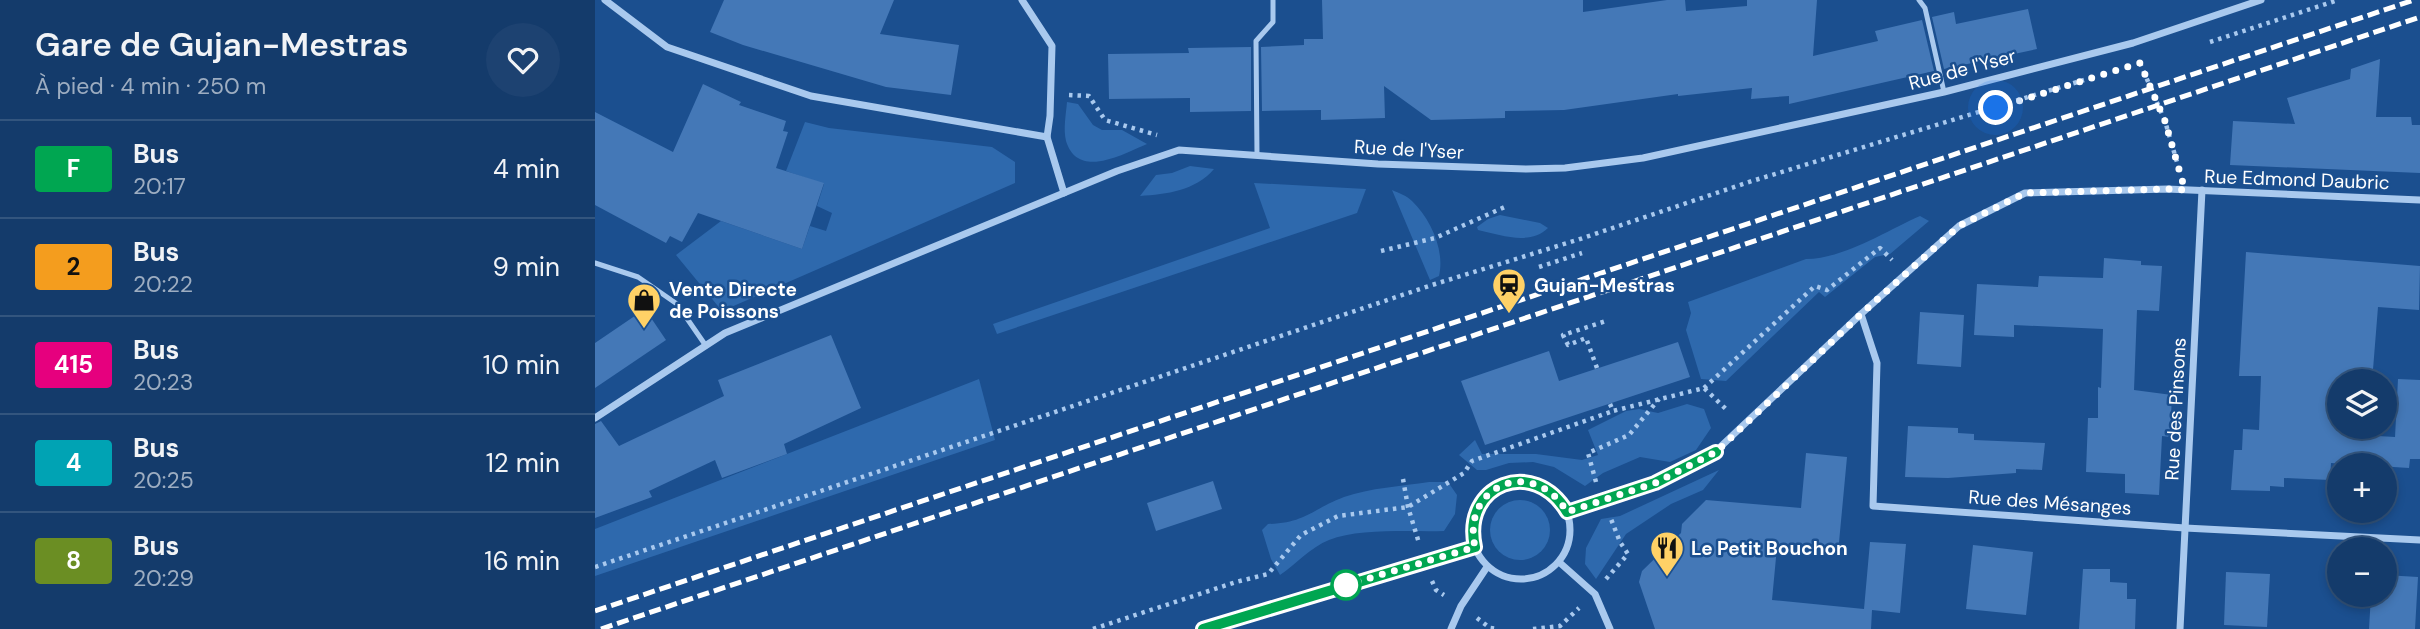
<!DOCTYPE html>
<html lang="fr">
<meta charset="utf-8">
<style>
:root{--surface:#143b6b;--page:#1d4271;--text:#f1f3f6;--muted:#9dadc1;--line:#33557e}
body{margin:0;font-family:"DM Sans",sans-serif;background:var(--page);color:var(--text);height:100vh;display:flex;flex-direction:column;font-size:26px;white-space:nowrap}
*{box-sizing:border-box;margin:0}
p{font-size:23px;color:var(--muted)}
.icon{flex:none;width:38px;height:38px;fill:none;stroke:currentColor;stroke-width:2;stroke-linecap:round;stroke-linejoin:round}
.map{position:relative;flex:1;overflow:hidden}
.sheet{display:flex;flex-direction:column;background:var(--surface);width:595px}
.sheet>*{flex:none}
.badge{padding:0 14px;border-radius:5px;font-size:24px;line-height:46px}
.buttons{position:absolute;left:1732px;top:369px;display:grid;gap:14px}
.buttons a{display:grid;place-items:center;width:70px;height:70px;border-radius:50%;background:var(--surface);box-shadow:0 4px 10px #0003,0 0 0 2px var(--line);font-size:35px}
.you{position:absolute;width:35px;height:35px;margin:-18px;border:5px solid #fff;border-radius:50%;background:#1a73e8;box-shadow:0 0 0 10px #1a73e833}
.map>.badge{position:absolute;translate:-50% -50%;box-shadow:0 0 0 4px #fff}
.round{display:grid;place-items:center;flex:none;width:74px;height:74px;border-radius:37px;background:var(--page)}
.summary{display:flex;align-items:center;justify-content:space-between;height:119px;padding:0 35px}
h1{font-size:33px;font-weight:600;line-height:52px}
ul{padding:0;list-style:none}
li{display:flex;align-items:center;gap:21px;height:98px;padding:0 35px;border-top:2px solid var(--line)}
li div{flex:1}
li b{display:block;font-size:26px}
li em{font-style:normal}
li .badge{min-width:77px;font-weight:700;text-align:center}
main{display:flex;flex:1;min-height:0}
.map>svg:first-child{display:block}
.green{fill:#2e69ad}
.building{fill:#4478b7}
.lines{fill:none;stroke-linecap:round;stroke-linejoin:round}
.path{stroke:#a9c9ee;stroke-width:4.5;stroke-dasharray:3.5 5;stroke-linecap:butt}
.service{stroke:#a9c9ee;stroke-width:5}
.minor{stroke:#a9c9ee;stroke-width:7}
.rail{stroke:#fff;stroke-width:5;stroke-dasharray:12 5;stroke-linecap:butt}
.line-casing{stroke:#fff;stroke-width:16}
.line{stroke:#00a651;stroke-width:10}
.walk{stroke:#fff;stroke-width:7;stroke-dasharray:0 12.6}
.stop-dot{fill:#fff;stroke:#00a651;stroke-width:3.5}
.labels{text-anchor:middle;stroke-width:5;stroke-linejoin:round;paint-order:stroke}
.street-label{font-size:19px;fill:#fff;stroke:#1b4f8f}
.poi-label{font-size:19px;font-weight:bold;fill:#fff;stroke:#1b4f8f;text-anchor:start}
</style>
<main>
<section class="sheet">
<div class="summary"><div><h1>Gare de Gujan-Mestras</h1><p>À pied · 4 min · 250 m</p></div><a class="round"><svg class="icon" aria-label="heart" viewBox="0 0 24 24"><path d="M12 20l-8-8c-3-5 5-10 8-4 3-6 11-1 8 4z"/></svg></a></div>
<ul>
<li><span class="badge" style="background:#00a651;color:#fff">F</span><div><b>Bus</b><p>20:17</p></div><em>4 min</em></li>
<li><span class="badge" style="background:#f49d1e;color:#111">2</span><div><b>Bus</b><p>20:22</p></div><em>9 min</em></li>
<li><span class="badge" style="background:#e6007e;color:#fff">415</span><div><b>Bus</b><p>20:23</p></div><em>10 min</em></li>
<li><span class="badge" style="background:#00a3b4;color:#fff">4</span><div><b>Bus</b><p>20:25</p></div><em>12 min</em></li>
<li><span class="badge" style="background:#6b8e23;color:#fff">8</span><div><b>Bus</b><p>20:29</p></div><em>16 min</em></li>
</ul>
</section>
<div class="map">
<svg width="1825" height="629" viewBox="0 0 1825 629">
<rect width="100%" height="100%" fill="#1b4f8f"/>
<g class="green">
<path d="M 472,102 L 483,104 L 498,125 L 507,130 L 527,130 L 552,144 C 528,154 483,180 471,141 C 468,129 471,114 472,102 Z"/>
<path d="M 210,122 L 234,128 L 397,147 L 420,162 L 420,183 L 127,311 L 81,255 L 126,221 L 207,249 L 215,226 L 231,231 L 237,213 L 222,206 L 229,184 L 191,171 Z"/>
<path d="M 595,166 L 619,169 C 600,191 572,194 545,196 L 561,175 L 577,173 Z"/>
<path d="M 659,183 L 771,189 L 762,213 L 402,334 L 398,324 L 675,228 Z"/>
<path d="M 797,190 C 804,193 812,196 817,201 C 836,219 850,251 844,276 L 835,280 Z"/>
<path d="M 905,215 L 945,223 L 953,228 C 935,246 906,235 883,230 L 882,227 L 893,219 Z"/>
<path d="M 1325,216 L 1334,221 L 1295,254 L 1280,257 L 1230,297 L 1224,292 L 1131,381 L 1106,379 L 1091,330 L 1096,313 L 1093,302 L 1211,259 C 1248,259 1291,231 1325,216 Z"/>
<path d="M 384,379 L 400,440 L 0,576 L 0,529 Z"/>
<path d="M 1092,404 L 1109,409 L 1116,428 L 1101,450 L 1075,462 L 1045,457 L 1008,473 L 990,486 L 959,467 L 938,462 L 914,463 L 891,470 L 882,470 L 864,455 L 880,440 L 887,454 L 941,454 L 987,460 L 1003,455 L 993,430 L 1031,411 L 1044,409 L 1063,413 Z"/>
<path d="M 1124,470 L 1108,490 L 1076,504 L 1031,534 L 1001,579 L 990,564 L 991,548 L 1006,519 L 1025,516 Z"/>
<path d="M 834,482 L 853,482 L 862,495 L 860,514 L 849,531 C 816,532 764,528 734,540 C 716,547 701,564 685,575 L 676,559 L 667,530 L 673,524 C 711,523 717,509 749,497 C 775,488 807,486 834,482 Z"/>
<circle cx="925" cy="530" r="30"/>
</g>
<g class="building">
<path d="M 129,0 L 299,0 L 285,34 L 364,45 L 356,95 L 291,87 L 148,45 L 115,32 Z"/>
<path d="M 727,0 L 988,0 L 988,12 L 1072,0 L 1090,0 L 1091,11 L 1152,6 L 1152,0 L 1222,0 L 1218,56 L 1283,41 L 1280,31 L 1327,20 L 1339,71 L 1194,104 L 1194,96 L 1156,99 L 1157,88 L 1083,96 L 1083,94 L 969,110 L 910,111 L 910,118 L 836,120 L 789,86 L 790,118 L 726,120 L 726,110 L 667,111 L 666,47 L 709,45 L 709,39 L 728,39 Z"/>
<path d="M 1433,9 L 1442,49 L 1349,69 L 1337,17 L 1359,12 L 1361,24 Z"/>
<path d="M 656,47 L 656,111 L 595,112 L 595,98 L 514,99 L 513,54 L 594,53 L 593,48 Z"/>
<path d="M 1785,59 L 1781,117 L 1816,117 L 1817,125 L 1825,125 L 1825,173 L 1635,165 L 1638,121 L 1700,124 L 1692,98 L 1755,79 L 1756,69 Z"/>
<path d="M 108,84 L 146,102 L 144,105 L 191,121 L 188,131 L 193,132 L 181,168 L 229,183 L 207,249 L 103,213 L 87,242 L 75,236 L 71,243 L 0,205 L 0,112 L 78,152 Z"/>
<path d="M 1651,252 L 1825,266 L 1824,310 L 1783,307 L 1777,382 L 1745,382 L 1745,427 L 1748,427 L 1748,434 L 1800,437 L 1803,379 L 1825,380 L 1825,459 L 1815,459 L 1814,468 L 1736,463 L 1735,480 L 1689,478 L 1689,487 L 1675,486 L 1675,491 L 1636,490 L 1639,450 L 1647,450 L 1648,429 L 1664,430 L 1666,376 L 1644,376 Z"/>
<path d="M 1509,258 L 1546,261 L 1546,265 L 1567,266 L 1564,311 L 1542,310 L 1539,390 L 1577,395 L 1575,437 L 1567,436 L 1564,495 L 1530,493 L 1530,474 L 1491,472 L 1493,418 L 1503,418 L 1503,387 L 1506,388 L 1508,329 L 1419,325 L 1419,337 L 1379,335 L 1382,284 L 1443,287 L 1444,276 L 1508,278 Z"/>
<path d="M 50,309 L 71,340 L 0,388 L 0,343 Z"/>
<path d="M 1325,312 L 1369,315 L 1366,367 L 1322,364 Z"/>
<path d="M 236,335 L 266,408 L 189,444 L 192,454 L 127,478 L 120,460 L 54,491 L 57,497 L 0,518 L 0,424 L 6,421 L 24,446 L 129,396 L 123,380 Z"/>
<path d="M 1083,342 L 1095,377 L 890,445 L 866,381 L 954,351 L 964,381 Z"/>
<path d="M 1313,426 L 1363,428 L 1363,433 L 1379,434 L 1379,440 L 1450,443 L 1447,470 L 1421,469 L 1421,473 L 1353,478 L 1310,477 Z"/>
<path d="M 1211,453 L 1252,457 L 1243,553 L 1182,547 L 1177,600 L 1269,609 L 1275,542 L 1311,544 L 1305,613 L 1277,610 L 1276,629 L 1060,629 L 1044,582 L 1047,571 L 1086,533 L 1087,524 L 1111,500 L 1206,508 Z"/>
<path d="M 618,481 L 627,509 L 561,531 L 552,503 Z"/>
<path d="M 1378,545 L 1438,552 L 1431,615 L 1371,609 Z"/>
<path d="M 1488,569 L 1515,569 L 1515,582 L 1532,583 L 1532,599 L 1541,599 L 1540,629 L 1484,629 Z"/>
<path d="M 1631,572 L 1675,574 L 1672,627 L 1629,625 Z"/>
<path d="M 1790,575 L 1823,577 L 1820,629 L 1774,629 L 1776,595 L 1790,595 Z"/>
</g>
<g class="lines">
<g class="path">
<path d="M 1615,42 L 1743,0"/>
<path d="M 1545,63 L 1570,121 L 1584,169"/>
<path d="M 474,95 L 494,96 L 510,120 L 562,135"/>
<path d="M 786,251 L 840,238 L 912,206"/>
<path d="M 944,267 L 987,253"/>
<path d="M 1002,368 L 991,338 L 973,345 L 968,335 L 1011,321"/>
<path d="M 1109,388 L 1220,286 L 1232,290 L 1285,248 L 1297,260"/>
<path d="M 1015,404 L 1018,411 L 1109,388 L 1133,411"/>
<path d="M 808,479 L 813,507 L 824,543"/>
<path d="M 1001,482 L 993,453 L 1034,435 L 1064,399"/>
<path d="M 0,567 L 837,285 L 982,240 L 1157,181 L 1489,80"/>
<path d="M 1011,579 L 1033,554 L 1025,542 L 1016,519"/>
<path d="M 837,581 L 841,590 L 849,595"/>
<path d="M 882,618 L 895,628 L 902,629"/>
<path d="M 498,629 L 641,582 L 673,574 L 706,535 L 743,516 L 813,507 L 869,473 L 877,461 L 1018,411"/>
<path d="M 938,629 L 965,626 L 984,608"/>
</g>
<g class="service">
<path d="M 1324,0 L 1330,8 L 1349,92"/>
<path d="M 662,155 L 661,41 L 678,22 L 678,0"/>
<path d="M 0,263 L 43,277 L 82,304 L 111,346"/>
</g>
<g class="minor">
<path d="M 10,0 L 72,47 L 216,96 L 452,137"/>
<path d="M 427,0 L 457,46 L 455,116 L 452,137 L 469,193"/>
<path d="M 1266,314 L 1282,363 L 1278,506 L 1590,528 L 1825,540"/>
<path d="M 0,418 L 130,333 L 522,171 L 584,150 L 783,164 L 931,169 L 970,168 L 1048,158 L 1349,92 L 1538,43 L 1666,0"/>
<circle cx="926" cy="530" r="49"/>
<path d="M 972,512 L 1060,483 L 1121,451 L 1266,314 L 1364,226 L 1430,193 L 1572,189 L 1825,200"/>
<path d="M 964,562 L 1000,594 L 1015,629"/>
<path d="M 608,629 L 879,547"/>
<path d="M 856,629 L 866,606 L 892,567"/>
<path d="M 1585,629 L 1607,190"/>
</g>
<g class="rail">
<path d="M 0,611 L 1819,0"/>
<path d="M 6,629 L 1825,17"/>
</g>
</g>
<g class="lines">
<g class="line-casing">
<path id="line" d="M 608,629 L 880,547 C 866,484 939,456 972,512 L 1060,483 L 1121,452"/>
</g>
<use href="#line" class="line"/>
<path class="walk" d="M 751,585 L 880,547 C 866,484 939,456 972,512 L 1060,483 L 1121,452 L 1266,314 L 1364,226 L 1430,193 L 1572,189 L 1590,190 L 1570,121 L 1545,63 L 1401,108"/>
</g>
<defs>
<g id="station-pin" transform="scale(1.75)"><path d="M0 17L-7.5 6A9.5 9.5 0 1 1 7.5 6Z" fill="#ffd166" stroke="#1b4f8f"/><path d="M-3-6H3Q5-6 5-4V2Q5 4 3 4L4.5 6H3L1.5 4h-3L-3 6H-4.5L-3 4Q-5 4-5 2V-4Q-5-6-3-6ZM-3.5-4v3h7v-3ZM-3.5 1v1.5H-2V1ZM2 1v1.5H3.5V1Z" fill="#111"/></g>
<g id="shop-pin" transform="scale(1.75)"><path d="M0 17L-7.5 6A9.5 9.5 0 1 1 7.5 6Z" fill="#ffd166" stroke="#1b4f8f"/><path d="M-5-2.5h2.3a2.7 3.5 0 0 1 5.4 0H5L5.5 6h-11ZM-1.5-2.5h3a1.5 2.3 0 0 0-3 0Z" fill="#111"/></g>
<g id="restaurant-pin" transform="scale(1.75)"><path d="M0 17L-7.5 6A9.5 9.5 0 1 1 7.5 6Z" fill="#ffd166" stroke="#1b4f8f"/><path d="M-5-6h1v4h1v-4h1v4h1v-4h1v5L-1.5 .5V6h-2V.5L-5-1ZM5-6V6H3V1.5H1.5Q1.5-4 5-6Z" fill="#111"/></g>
</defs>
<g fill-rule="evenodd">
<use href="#station-pin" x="914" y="285"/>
<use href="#shop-pin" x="49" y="300"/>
<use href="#restaurant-pin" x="1072" y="548"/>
</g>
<circle class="stop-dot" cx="751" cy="585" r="14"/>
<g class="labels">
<g class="street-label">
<text transform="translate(1367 69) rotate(-15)" y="7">Rue de l'Yser</text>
<text transform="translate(814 149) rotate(3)" y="7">Rue de l'Yser</text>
<text transform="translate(1702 179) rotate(2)" y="7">Rue Edmond Daubric</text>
<text transform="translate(1580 409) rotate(-87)" y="7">Rue des Pinsons</text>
<text transform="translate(1455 502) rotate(4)" y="7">Rue des Mésanges</text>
</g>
<g class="poi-label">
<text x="939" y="292">Gujan-Mestras</text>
<text x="74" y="296">Vente Directe<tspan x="74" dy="22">de Poissons</tspan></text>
<text x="1096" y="555">Le Petit Bouchon</text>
</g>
</g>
</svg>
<div class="buttons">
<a><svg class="icon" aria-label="layers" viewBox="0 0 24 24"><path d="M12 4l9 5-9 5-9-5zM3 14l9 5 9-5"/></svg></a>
<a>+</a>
<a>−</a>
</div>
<div class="you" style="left:1401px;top:108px"></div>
</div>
</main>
